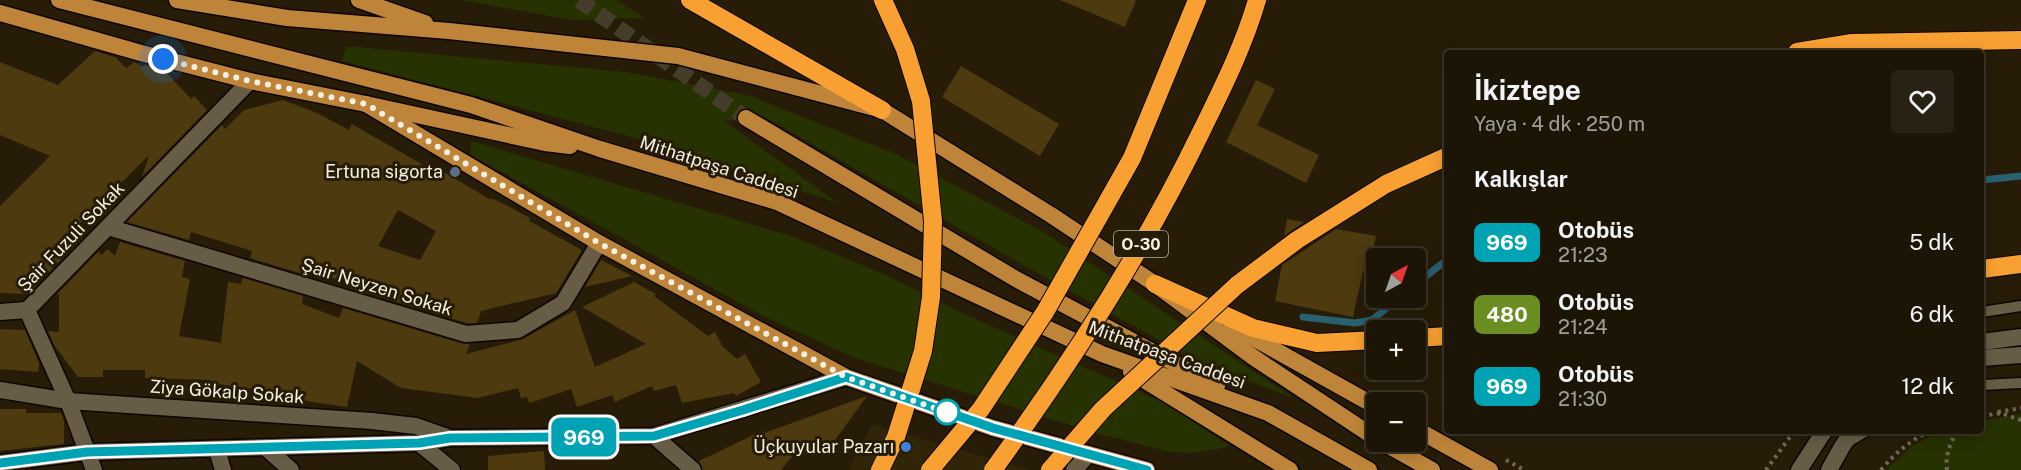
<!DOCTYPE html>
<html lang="tr">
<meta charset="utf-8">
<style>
:root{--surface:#1c1506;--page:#292214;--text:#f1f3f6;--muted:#a09f9b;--line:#3a3428}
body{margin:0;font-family:"Public Sans",sans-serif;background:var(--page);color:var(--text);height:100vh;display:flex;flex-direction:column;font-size:22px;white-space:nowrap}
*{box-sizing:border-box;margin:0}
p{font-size:20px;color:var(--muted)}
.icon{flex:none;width:33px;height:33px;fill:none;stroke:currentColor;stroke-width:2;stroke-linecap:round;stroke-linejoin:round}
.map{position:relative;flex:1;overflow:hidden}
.panel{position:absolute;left:1444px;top:50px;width:540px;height:384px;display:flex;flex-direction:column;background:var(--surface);border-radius:6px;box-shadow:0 3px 15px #0003,0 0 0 2px var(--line)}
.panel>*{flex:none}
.badge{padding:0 12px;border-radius:9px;font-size:21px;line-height:39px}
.needle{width:39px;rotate:40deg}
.buttons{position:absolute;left:1366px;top:248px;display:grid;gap:12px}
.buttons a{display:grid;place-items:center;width:60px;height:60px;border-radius:6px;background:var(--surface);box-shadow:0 3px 15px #0003,0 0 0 2px var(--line);font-size:30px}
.you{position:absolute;width:30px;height:30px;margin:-15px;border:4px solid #fff;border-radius:50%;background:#1a73e8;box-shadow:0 0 0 9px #1a73e833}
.map>.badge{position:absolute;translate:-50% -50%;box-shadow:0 0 0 3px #fff}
h2{padding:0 30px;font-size:22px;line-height:54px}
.round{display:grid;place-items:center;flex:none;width:63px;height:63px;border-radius:6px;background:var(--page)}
.summary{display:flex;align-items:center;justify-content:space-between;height:102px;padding:0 30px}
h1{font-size:28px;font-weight:700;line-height:45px}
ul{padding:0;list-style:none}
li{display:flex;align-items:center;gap:18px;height:72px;padding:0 30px}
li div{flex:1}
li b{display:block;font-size:22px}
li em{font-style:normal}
li .badge{min-width:66px;font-weight:700;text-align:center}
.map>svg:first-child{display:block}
.built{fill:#312508}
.green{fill:#263200}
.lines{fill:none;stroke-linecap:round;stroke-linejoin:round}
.stream{stroke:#286271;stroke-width:7}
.building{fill:#4d3a0f;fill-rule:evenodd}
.primary-tunnel{stroke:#453c29;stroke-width:16;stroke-dasharray:16 8;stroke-linecap:butt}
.service-casing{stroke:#0e0600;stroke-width:13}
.minor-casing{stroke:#0e0600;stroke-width:19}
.secondary-casing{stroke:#0e0600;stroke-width:19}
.primary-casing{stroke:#0e0600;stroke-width:19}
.motorway-casing{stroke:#0e0600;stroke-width:20}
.path{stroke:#716957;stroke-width:4;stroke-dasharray:3 4.5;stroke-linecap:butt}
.service{stroke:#675c46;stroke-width:10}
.minor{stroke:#675c46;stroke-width:16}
.secondary{stroke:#675c46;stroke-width:16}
.primary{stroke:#be853a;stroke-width:16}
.motorway{stroke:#f8a032;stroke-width:18}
.motorway-bridge-casing{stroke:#0e0600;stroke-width:20;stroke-linecap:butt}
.motorway-bridge{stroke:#f8a032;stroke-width:18}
.line-casing{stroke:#fff;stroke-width:14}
.line{stroke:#00a3b4;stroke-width:9}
.walk{stroke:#f6f0e3;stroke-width:6;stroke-dasharray:0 10.8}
.service-dot{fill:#5c6f8a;stroke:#261c08;stroke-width:2}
.stop-dot{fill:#fff;stroke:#00a3b4;stroke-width:3}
.shop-dot{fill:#3f7fe0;stroke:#261c08;stroke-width:2}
.labels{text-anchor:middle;stroke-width:6;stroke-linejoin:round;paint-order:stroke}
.shield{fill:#261c08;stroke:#b8b0a1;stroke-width:1.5}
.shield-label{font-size:16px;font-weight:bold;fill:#f6f0e3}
.street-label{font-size:18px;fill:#f6f0e3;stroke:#261c08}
.poi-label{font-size:18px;fill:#f6f0e3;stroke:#261c08;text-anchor:end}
</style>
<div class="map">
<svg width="2021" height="470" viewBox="0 0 2021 470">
<rect width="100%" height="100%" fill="#261c08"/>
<path class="built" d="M 872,424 L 1031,470 L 848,470 Z"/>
<g class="green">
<path d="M 461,0 L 616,0 L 645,18 L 572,20 Z"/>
<path d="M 346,46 L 627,72 L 751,96 L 896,154 L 1045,233 L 1294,398 L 1204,365 L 1016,261 L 763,116 L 724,121 L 838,203 L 643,140 L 342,61 Z"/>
<path d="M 471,141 L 794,237 L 877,271 L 980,321 L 1165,403 L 1230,446 C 1212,450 1193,455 1174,452 C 1151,449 1129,440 1105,436 L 855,358 L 765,317 L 471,155 Z"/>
<path d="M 2021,414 L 2021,470 L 1886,470 L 1912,446 L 1941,431 L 1982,430 L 1982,421 Z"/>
</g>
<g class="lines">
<g class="stream">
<path d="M 1982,180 L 2021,176"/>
<path d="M 1416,284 L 1448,259"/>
<path d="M 1303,317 L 1355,323 L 1372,320 L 1400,297"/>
</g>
</g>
<g class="building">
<path d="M 1060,0 L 1136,0 L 1125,27 Z"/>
<path d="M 95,51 L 115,57 L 126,68 L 134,62 L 143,67 L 146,65 L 163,69 L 191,99 L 194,96 L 207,110 L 142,177 L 149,155 L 75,229 L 83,237 L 28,294 L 0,293 L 0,206 L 50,156 L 0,135 L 0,62 L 58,85 Z"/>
<path d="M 961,66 L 1059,124 L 1040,156 L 942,97 Z"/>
<path d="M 1256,80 L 1275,89 L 1257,125 L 1319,155 L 1306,183 L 1226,142 Z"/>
<path d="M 283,100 L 317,113 L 349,130 L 352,124 L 425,166 L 427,162 L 491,200 L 491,198 L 510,207 L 530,218 L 529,221 L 582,250 L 556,293 L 481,311 L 477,323 L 467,323 L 350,288 L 352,284 L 307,269 L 306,275 L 250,258 L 252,251 L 191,232 L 189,240 L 127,222 L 222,125 L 225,129 L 244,110 ZM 398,210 L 436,231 L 420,260 L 378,246 Z"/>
<path d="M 1287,219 L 1304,222 L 1284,236 Z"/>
<path d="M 1336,229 L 1376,236 L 1369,272 L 1363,271 L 1353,317 L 1275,301 L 1282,265 Z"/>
<path d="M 120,242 L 185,261 L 182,277 L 190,279 L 179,336 L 221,343 L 228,282 L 241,284 L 243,278 L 303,296 L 302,304 L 339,318 L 343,308 L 463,344 L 470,344 L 466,354 L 523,339 L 575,310 L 595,367 L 646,344 L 582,307 L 634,282 L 656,294 L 654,296 L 708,336 L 715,332 L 723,347 L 737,359 L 745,354 L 761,382 L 736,396 L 734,393 L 682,403 L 676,385 L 654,391 L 652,386 L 615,402 L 612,395 L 577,407 L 571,389 L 529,403 L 527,397 L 521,398 L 518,388 L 478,398 L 401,388 L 357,361 L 347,407 L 285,398 L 286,394 L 211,383 L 211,380 L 145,378 L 145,370 L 103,370 L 103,377 L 78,377 L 54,345 L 48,331 L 59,332 L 59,294 L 57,294 L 98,252 L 102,255 L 107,249 L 115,256 Z"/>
<path d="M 601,260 L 632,276 L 585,287 Z"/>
<path d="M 0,329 L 25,330 L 39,363 L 38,372 L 0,369 Z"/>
<path d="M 867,396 L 835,440 L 805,452 L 800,447 L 781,470 L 703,470 L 699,461 L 762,431 L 764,433 Z"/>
<path d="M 0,409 L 26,409 L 26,413 L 61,413 L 64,421 L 64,444 L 0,451 Z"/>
<path d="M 544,451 L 545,470 L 488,470 L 488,456 Z"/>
</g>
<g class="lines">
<path class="primary-tunnel" d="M 579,0 L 746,118"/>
<g class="service-casing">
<g id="service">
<path d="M 1982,312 L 2021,306"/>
<path d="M 1982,385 L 2021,383"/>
<path d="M 1848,442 L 1868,430"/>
</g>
</g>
<g class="minor-casing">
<g id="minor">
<path d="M 108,227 L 466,334 L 518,330 L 563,303 L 599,243"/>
<path d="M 0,312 L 27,310"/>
<path d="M 0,390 L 68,401 L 372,421 L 416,426 L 450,438"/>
<path d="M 654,436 L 693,470"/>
<path d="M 419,443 L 452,470"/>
<path d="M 266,448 L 291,470"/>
<path d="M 217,450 L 223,470"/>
<path d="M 94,470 L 68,401 L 27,310 L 250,81"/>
</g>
</g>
<g class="secondary-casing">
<g id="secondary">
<path d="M 1982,342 L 2021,337"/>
<path d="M 1982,358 L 2021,355"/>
<path d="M 0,463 L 87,452 L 419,443 L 450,438 L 654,436 L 846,377"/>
<path d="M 1074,470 L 1089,454"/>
<path d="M 1799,470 L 1825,430"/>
<path d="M 1829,470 L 1843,445 L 1854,430"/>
</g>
</g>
<g class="primary-casing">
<g id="primary">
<path d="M 59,0 L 471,105 L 600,149 L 777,202 L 1102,354 L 1268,413 L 1369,470"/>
<path d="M 177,0 L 287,18 L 449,31 L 678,56 L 882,110 L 1051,215 L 1155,284 L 1253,357 L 1377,439"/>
<path d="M 359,0 L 425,23"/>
<path d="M 0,13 L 141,53 L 250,81 L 366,104 L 545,143 L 570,146"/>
<path d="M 366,104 L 599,243 L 846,377 L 993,428 L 1147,470"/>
<path d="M 746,118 L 1014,278 L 1217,386"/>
<path d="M 1232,326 L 1377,407"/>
<path d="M 1131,372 L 1290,470"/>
<path d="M 1416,429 L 1490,470"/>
<path d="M 1380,441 L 1432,470"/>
</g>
</g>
<g class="motorway-casing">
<g id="motorway">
<path d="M 690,0 L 882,110"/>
<path d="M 1797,52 L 1852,43 L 2021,40"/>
<path d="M 1982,269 L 2021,264"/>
<path d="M 1155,284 L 1253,328 L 1317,343 L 1377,340"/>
<path d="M 1416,338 L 1448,336"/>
</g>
</g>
<g class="path">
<path d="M 1998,412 L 2021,408"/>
<path d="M 1982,416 L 2001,413 L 2021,420"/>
<path d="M 1506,460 L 1524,470"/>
<path d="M 1766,470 L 1795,430"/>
<path d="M 1881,470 C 1896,452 1910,441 1931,430"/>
<path d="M 1947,470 C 1945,456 1950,441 1959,430"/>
</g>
<use href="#service" class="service"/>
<use href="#minor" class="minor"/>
<use href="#secondary" class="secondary"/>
<use href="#primary" class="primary"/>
<use href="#motorway" class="motorway"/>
<g class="motorway-bridge-casing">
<g id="motorway-bridge">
<path d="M 880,470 L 896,437 L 923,351 L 931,297 L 933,221 L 921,101 L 905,49 L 883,0"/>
<path d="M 930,470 L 981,409 L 1045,312 L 1132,158 L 1197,0"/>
<path d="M 993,470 C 1072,362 1144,250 1202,130 C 1223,87 1244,45 1257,0"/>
<path d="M 1050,470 L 1103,409 L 1237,285 L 1297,240 L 1386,184 L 1448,156"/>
</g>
</g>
<use href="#motorway-bridge" class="motorway-bridge"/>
</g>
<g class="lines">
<g class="line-casing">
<path id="line" d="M 0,463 L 87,452 L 419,443 L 450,438 L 654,436 L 743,410 L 846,377 L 993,428 L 1147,470"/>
</g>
<use href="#line" class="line"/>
<path class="walk" d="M 163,59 L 250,81 L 366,104 L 599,243 L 846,377 L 951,414 L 947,412"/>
</g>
<circle class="service-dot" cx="455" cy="172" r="6"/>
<circle class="stop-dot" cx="947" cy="412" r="12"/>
<circle class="shop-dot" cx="906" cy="447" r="6"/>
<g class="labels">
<rect class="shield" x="1114" y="231" width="54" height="26" rx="4.5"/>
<g class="shield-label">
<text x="1141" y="250">O-30</text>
</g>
<g class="street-label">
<text transform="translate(719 167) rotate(18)" y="6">Mithatpaşa Caddesi</text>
<text transform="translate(71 237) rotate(-46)" y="6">Şair Fuzuli Sokak</text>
<text transform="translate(377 287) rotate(17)" y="6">Şair Neyzen Sokak</text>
<text transform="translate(1167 355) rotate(20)" y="6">Mithatpaşa Caddesi</text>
<text transform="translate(227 392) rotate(4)" y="6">Ziya Gökalp Sokak</text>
</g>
<g class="poi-label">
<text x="443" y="178">Ertuna sigorta</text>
<text x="894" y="453">Üçkuyular Pazarı</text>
</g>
</g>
</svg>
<div class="buttons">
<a><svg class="needle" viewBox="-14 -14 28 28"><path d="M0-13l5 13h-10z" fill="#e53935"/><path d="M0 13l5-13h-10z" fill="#a09f9b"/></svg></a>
<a>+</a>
<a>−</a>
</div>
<div class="you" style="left:163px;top:59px"></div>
<b class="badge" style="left:584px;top:437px;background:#00a3b4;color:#fff">969</b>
<section class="panel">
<div class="summary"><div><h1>İkiztepe</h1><p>Yaya · 4 dk · 250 m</p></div><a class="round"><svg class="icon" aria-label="heart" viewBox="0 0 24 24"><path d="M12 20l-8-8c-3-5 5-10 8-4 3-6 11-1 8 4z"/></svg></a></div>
<h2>Kalkışlar</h2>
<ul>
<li><span class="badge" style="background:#00a3b4;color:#fff">969</span><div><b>Otobüs</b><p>21:23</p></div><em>5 dk</em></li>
<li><span class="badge" style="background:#6b8e23;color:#fff">480</span><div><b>Otobüs</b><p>21:24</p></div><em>6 dk</em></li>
<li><span class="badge" style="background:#00a3b4;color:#fff">969</span><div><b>Otobüs</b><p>21:30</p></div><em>12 dk</em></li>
</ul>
</section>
</div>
